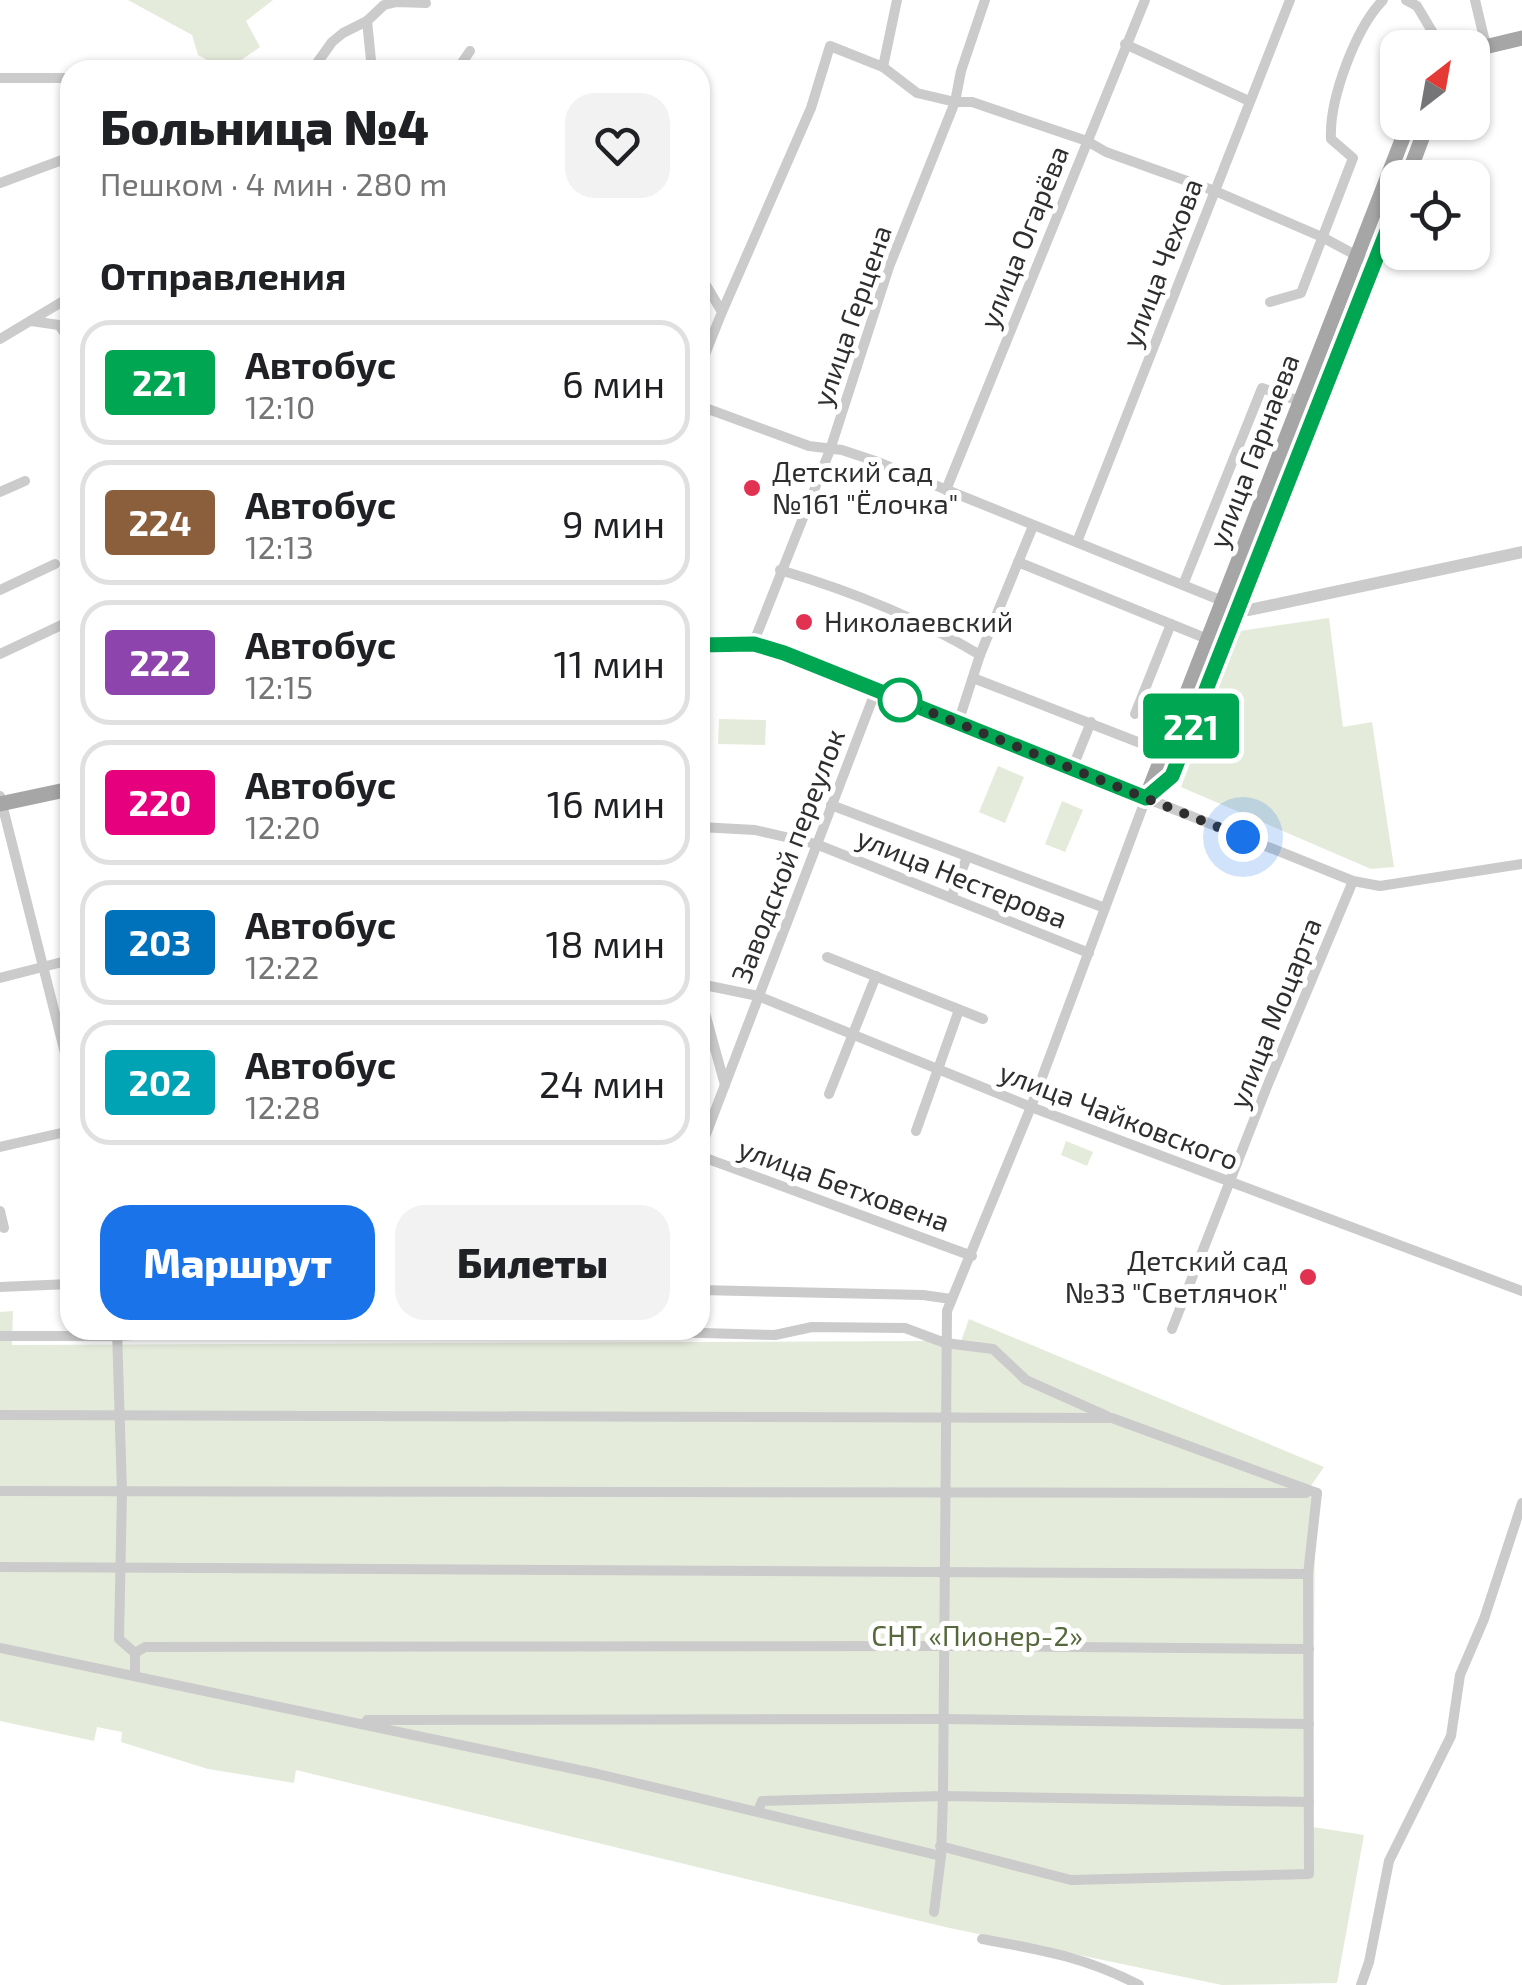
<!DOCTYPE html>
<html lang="ru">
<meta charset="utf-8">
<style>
:root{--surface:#fff;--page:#f2f2f2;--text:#202124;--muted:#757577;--line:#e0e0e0;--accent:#1a73e8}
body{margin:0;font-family:"Exo 2",sans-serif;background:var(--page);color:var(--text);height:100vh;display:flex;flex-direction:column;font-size:38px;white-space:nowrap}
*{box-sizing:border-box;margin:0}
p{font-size:32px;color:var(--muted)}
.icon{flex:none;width:55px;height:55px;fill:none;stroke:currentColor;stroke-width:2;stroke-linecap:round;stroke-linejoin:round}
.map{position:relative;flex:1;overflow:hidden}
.details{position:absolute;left:60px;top:60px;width:650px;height:1280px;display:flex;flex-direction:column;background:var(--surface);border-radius:30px;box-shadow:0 2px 8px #0004}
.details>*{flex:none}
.badge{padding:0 20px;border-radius:8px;font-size:35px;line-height:65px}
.needle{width:65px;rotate:31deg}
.buttons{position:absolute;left:1380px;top:30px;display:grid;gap:20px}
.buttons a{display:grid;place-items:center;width:110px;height:110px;border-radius:20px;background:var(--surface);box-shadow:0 2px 8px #0004;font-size:50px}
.you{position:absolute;width:50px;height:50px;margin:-25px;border:8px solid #fff;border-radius:50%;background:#1a73e8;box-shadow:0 0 0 15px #1a73e833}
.map>.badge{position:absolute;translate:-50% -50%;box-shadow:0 0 0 5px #fff}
h2{padding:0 40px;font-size:38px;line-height:90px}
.round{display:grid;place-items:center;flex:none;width:105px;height:105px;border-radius:30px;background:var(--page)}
.headline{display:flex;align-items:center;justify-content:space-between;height:170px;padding:0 40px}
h1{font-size:48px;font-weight:800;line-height:75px}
.button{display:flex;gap:20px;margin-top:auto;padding:20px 40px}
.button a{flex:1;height:115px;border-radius:30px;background:var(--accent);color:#fff;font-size:40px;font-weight:800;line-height:115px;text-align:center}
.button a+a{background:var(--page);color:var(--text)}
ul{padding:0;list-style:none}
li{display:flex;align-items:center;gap:30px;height:125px;margin:0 20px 15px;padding:0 20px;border:5px solid var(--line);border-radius:30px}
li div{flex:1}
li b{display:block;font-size:38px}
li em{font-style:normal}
li .badge{min-width:110px;font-weight:700;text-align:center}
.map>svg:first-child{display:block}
.green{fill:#e5ebdb}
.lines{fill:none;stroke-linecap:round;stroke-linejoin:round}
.minor{stroke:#cbcbcb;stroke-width:10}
.tertiary{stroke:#cbcbcb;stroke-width:12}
.primary{stroke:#a6a6a6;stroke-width:15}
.line-casing{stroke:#fff;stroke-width:22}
.line{stroke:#00a651;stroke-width:15}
.walk{stroke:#2e2e2e;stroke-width:10;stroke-dasharray:0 18}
.poi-dot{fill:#e23252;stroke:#fff;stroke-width:4}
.stop-dot{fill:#fff;stroke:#00a651;stroke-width:5}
.labels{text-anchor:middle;stroke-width:10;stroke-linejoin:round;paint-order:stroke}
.street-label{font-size:28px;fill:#2e2e2e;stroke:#fff}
.poi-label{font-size:28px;fill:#2e2e2e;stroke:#fff;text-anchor:start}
.park-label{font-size:28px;fill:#56683c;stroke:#fff}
</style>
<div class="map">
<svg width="1522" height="1985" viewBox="0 0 1522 1985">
<rect width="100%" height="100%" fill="#fff"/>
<g class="green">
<path d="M 128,0 L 273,0 L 246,21 L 260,47 L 233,66 L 214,64 L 198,55 L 192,35 Z"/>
<path d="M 1329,618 L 1343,727 L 1372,722 L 1394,867 L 1371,869 L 1181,787 L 1240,631 Z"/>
<path d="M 719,719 L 766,720 L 765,745 L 718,744 Z"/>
<path d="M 998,766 L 1024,777 L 1005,823 L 979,812 Z"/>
<path d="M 1062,801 L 1083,810 L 1065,852 L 1045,844 Z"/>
<path d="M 1066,1141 L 1093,1152 L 1087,1166 L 1061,1155 Z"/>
<path d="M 13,1311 L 12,1345 L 931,1341 L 959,1347 L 969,1319 L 1324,1467 L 1310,1487 L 1315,1503 L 1313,1827 L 1364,1835 L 1337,1983 L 1222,1985 L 945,1927 L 296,1770 L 294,1783 L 208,1769 L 121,1742 L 122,1732 L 97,1727 L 94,1741 L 0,1721 L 0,1312 Z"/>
</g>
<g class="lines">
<g class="minor">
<path d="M 1406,0 L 1417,6 L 1442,48"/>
<path d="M 1475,0 L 1486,46"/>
<path d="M 367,21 L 372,70"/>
<path d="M 1125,44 L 1249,101"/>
<path d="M 883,67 L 897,0"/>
<path d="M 280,70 L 294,65 L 306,70"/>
<path d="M 312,70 L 332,42 L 343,33 L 367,21 L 384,5 L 397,2 L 426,3"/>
<path d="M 457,70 L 470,51"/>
<path d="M 0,78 L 70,78"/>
<path d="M 0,183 L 70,157"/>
<path d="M 700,275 L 722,312 L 700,367"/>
<path d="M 1270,302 L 1301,293 L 1353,158 L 1331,139 C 1329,100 1355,29 1383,0"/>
<path d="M 722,312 L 811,108 L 830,46 L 883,67 L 917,93 L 955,102 L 972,102 L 1087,141 L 1106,152 L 1215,191 L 1322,237 L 1374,265"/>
<path d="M 31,321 L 59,325 L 70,341"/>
<path d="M 0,339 L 70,297"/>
<path d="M 700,406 L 809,446 L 842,450 L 875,461 L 1225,602"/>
<path d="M 946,490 L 1145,0"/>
<path d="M 0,492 L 25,481"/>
<path d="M 1077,542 L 1290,0"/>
<path d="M 1018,562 L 1210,640"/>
<path d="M 780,570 C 851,591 917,617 980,655"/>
<path d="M 1183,585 L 1262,388 L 1299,401"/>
<path d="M 0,590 L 55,564"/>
<path d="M 753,644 L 830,450 L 889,267 L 955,102 L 961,71 L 985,0"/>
<path d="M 0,654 L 70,621"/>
<path d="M 973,678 L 1148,746"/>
<path d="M 1135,714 L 1171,624"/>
<path d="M 958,723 L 980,655 L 1033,526"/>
<path d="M 1072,769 L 1091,722"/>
<path d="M 0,796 L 70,1073"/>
<path d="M 831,805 L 1105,908"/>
<path d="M 700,827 L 755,830 L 816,844 L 1089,953"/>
<path d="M 951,898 L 967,857"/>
<path d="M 827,957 L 983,1019"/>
<path d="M 0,978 L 70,960"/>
<path d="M 700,984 L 758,996 L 1031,1107 L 1522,1291"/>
<path d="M 700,995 L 725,1085"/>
<path d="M 829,1094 L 876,976"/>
<path d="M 916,1131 L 959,1010"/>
<path d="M 0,1147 L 70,1131"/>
<path d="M 700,1150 L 876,690"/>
<path d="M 700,1156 L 972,1256"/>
<path d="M 0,1211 L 4,1228"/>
<path d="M 0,1287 L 70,1284"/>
<path d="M 700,1290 L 923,1295 L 951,1299"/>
<path d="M 1172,1329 L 1268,1084 L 1353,881"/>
<path d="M 117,1330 L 122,1492 L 119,1639 L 135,1653 L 135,1674"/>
<path d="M 598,1330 L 775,1335 L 812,1327 L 905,1328 L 945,1343 L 993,1349 L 1026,1380 L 1107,1416"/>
<path d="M 0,1336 L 117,1336 L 215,1330"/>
<path d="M 0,1415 L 1112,1418 L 1317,1493"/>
<path d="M 0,1491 L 1306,1493"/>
<path d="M 0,1567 L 1308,1574"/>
<path d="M 0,1648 L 598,1774 L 941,1856"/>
<path d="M 135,1653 L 145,1647 L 945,1646 L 1309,1649"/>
<path d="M 367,1720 L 943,1719 L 1309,1724"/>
<path d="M 758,1811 L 762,1801 L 943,1796 L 1309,1802"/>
<path d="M 940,1846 L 1071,1880 L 1309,1874 L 1308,1574 L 1317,1493"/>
<path d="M 934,1912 L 941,1856 L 943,1796 L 947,1311 L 1031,1107 L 1146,798 L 1353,881 L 1380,886 L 1522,864"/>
<path d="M 982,1939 C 1042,1950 1085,1957 1139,1985"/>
<path d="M 1361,1985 L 1369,1962 L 1389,1861 L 1451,1736 L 1460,1675 L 1484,1619 L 1522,1503"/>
</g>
<path class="tertiary" d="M 1231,605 L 1249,610 L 1522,552"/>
<g class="primary">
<path d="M 1472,50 L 1522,38"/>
<path d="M 1407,178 L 1428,122"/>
<path d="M 700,645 L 753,644 L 784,653 L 1146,798"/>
<path d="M 1149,796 L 1172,775 L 1398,203"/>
<path d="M 1146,798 L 1409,122"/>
<path d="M 0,804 L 70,789"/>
</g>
</g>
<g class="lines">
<g class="line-casing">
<path id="line" d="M 700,645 L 754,644 L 784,653 L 1146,798 L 1172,776 L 1398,203"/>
</g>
<use href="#line" class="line"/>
<path class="walk" d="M 900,700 L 1243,837"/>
</g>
<g class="poi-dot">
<circle cx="752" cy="488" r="10"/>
<circle cx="804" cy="622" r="10"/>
<circle cx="1308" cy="1277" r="10"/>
</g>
<circle class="stop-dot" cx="900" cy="700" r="20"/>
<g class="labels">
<g class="street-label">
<text transform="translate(1024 237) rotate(-68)" y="10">улица Огарёва</text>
<text transform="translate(1162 263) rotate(-69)" y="10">улица Чехова</text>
<text transform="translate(852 316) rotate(-71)" y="10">улица Герцена</text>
<text transform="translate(1254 451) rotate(-69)" y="10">улица Гарнаева</text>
<text transform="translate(788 856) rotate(-69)" y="10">Заводской переулок</text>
<text transform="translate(962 878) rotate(22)" y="10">улица Нестерова</text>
<text transform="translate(1275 1013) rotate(-68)" y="10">улица Моцарта</text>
<text transform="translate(1119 1116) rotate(21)" y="10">улица Чайковского</text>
<text transform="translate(844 1185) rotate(20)" y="10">улица Бетховена</text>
</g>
<g class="poi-label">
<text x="772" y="482">Детский сад<tspan x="772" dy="32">№161 "Ёлочка"</tspan></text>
<text x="824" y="632">Николаевский</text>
<text x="1288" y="1271" text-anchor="end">Детский сад<tspan x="1288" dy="32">№33 "Светлячок"</tspan></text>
</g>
<g class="park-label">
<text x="977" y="1646">СНТ «Пионер-2»</text>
</g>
</g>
</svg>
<div class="buttons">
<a><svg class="needle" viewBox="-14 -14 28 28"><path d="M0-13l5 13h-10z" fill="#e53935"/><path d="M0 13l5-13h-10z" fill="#757577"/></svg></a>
<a><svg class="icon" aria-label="locate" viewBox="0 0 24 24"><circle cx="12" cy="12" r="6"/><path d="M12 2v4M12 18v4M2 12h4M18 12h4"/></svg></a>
</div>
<div class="you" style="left:1243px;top:837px"></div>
<b class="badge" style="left:1191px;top:726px;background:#00a651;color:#fff">221</b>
<section class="details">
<div class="headline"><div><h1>Больница №4</h1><p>Пешком · 4 мин · 280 m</p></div><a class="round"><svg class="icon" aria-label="heart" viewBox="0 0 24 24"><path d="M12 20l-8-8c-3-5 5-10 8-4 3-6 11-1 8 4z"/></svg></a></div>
<h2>Отправления</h2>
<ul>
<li><span class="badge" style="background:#00a651;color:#fff">221</span><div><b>Автобус</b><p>12:10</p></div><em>6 мин</em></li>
<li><span class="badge" style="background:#8b5e3c;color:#fff">224</span><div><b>Автобус</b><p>12:13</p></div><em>9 мин</em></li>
<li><span class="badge" style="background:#8e44ad;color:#fff">222</span><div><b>Автобус</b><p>12:15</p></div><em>11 мин</em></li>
<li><span class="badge" style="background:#e6007e;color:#fff">220</span><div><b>Автобус</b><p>12:20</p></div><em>16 мин</em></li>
<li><span class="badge" style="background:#0072bc;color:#fff">203</span><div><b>Автобус</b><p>12:22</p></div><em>18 мин</em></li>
<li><span class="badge" style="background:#00a3b4;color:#fff">202</span><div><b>Автобус</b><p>12:28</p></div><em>24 мин</em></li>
</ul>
<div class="button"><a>Маршрут</a><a>Билеты</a></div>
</section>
</div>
